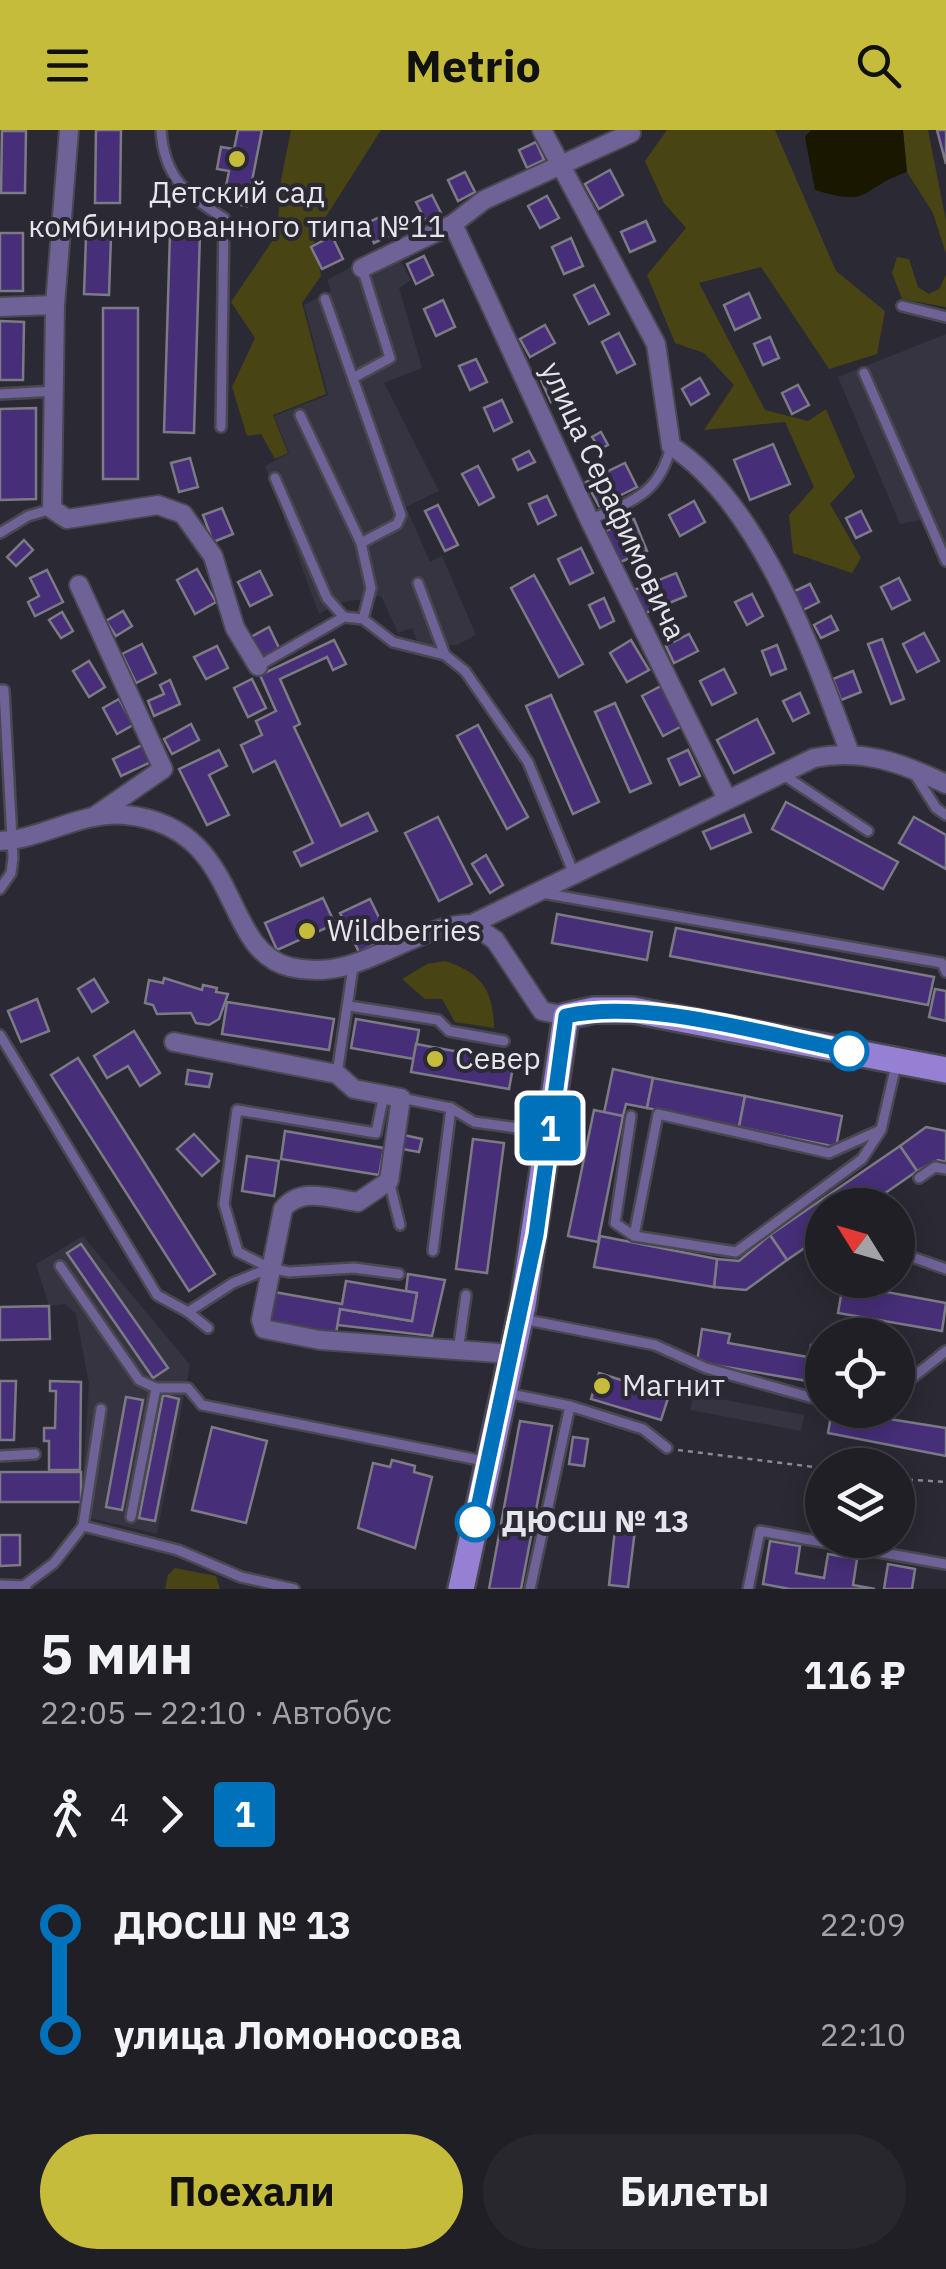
<!DOCTYPE html>
<html lang="ru">
<meta charset="utf-8">
<style>
:root{--surface:#201f26;--page:#28272e;--text:#f1f3f6;--muted:#a2a2a7;--line:#3d3d43;--accent:#c6bc3c}
body{margin:0;font-family:"IBM Plex Sans",sans-serif;background:var(--page);color:var(--text);height:100vh;display:flex;flex-direction:column;font-size:38px;white-space:nowrap}
*{box-sizing:border-box;margin:0}
p{font-size:32px;color:var(--muted)}
.icon{flex:none;width:55px;height:55px;fill:none;stroke:currentColor;stroke-width:2;stroke-linecap:round;stroke-linejoin:round}
.map{position:relative;height:1459px;overflow:hidden}
.panel{display:flex;flex-direction:column;background:var(--surface);flex:1}
.panel>*{flex:none}
.badge{padding:0 20px;border-radius:8px;font-size:35px;line-height:65px}
.needle{width:65px;rotate:307deg}
.controls{position:absolute;left:805px;top:1058px;display:grid;gap:20px}
.controls a{display:grid;place-items:center;width:110px;height:110px;border-radius:50%;background:var(--surface);box-shadow:0 5px 25px #0003,0 0 0 2px var(--line);font-size:50px}
.map>.badge{position:absolute;translate:-50% -50%;box-shadow:0 0 0 5px #fff}
.legs{display:flex;align-items:center;gap:15px;height:110px;padding:0 40px;font-size:32px}
.legs p{margin-inline-start:auto}
.summary{display:flex;align-items:center;justify-content:space-between;height:170px;padding:0 40px}
h1{font-size:55px;font-weight:700;line-height:75px}
.action{display:flex;gap:20px;margin-top:auto;padding:20px 40px}
.action a{flex:1;height:115px;border-radius:60px;background:var(--accent);color:#111;font-size:40px;font-weight:700;line-height:115px;text-align:center}
.action a+a{background:var(--page);color:var(--text)}
ul{padding:0 40px;list-style:none}
li{display:flex;align-items:center;gap:35px;height:110px;font-size:38px}
li i{display:grid;place-items:center;width:15px;height:100%;margin:0 12px;background:currentColor}
li i::after{content:'';width:25px;height:25px;margin:-12px;border:8px solid;border-radius:50%;background:var(--surface)}
li p{margin-inline-start:auto}
li:first-child i{background:linear-gradient(#0000 50%,currentColor 0)}
li:last-child i{background:linear-gradient(currentColor 50%,#0000 0)}
header{display:flex;justify-content:space-between;align-items:center;height:130px;padding:0 40px;background:var(--accent);color:#111;font-size:45px;font-weight:700}
.map>svg:first-child{display:block}
.built{fill:#373442}
.green{fill:#484414}
.water{fill:#1a1700}
.building{fill:#462f78;stroke:#7c7a85;stroke-width:2.5}
.lines{fill:none;stroke-linecap:round;stroke-linejoin:round}
.lane-casing{stroke:#494750;stroke-width:14}
.street-casing{stroke:#494750;stroke-width:22}
.secondary-casing{stroke:#494750;stroke-width:30}
.path{stroke:#8b8991;stroke-width:2.5;stroke-dasharray:5 5;stroke-linecap:butt}
.lane{stroke:#6e6296;stroke-width:9}
.street{stroke:#6e6296;stroke-width:18}
.secondary{stroke:#9580d3;stroke-width:25}
.line-1-casing{stroke:#fff;stroke-width:22}
.line-1{stroke:#0072bc;stroke-width:15}
.poi-dot{fill:#c6bc3c;stroke:#2b2933;stroke-width:4}
.stop-1-dot{fill:#fff;stroke:#0072bc;stroke-width:5}
.labels{text-anchor:middle;stroke-width:8;stroke-linejoin:round;paint-order:stroke}
.poi-label{font-size:30px;fill:#e6e5eb;stroke:#2b2933;text-anchor:start}
.street-label{font-size:30px;fill:#e6e5eb;stroke:#2b2933}
.stop-label{font-size:30px;font-weight:bold;fill:#e6e5eb;stroke:#2b2933;text-anchor:start}
</style>
<header><svg class="icon" aria-label="menu" viewBox="0 0 24 24"><path d="M4 6h16M4 12h16M4 18h16"/></svg>Metrio<svg class="icon" aria-label="search" viewBox="0 0 24 24"><circle cx="10" cy="10" r="6"/><path d="M15 15l6 6"/></svg></header>
<div class="map">
<svg width="946" height="1459" viewBox="0 0 946 1459">
<rect width="100%" height="100%" fill="#2b2933"/>
<g class="built">
<path d="M 392,115 L 411,150 L 399,158 L 422,238 L 384,253 L 439,361 L 406,377 L 430,432 L 442,426 L 476,505 L 457,515 L 419,515 L 412,498 L 398,503 L 381,466 L 338,473 L 319,484 L 265,336 L 289,323 L 274,286 L 328,265 L 304,175 L 331,161 L 327,150 Z"/>
<path d="M 946,204 L 946,416 L 931,388 L 900,394 L 838,247 Z"/>
<path d="M 83,1106 L 190,1235 L 157,1404 L 90,1388 L 81,1372 L 89,1254 L 76,1184 L 65,1174 L 49,1176 L 36,1134 Z"/>
<path d="M 694,1264 L 804,1285 L 801,1301 L 690,1280 Z"/>
</g>
<g class="green">
<path d="M 291,0 L 381,0 L 313,107 L 321,146 L 302,173 L 326,264 L 273,285 L 288,323 L 275,329 L 261,304 L 247,306 L 232,257 L 255,208 L 231,172 L 277,104 L 281,50 Z"/>
<path d="M 667,0 L 775,0 L 836,141 L 885,181 L 877,224 L 829,239 L 761,137 L 699,153 L 765,280 L 808,291 L 826,279 L 855,347 L 830,374 L 861,428 L 852,443 L 793,423 L 789,385 L 814,357 L 785,292 L 704,300 L 734,255 L 704,223 L 675,213 L 647,145 L 686,98 L 664,73 L 645,31 Z"/>
<path d="M 903,0 L 928,0 L 946,91 L 946,124 L 933,83 L 907,42 Z"/>
<path d="M 897,127 L 909,129 L 918,157 L 929,164 L 940,158 L 946,144 L 946,177 L 902,169 L 892,143 Z"/>
<path d="M 445,831 C 482,843 493,860 494,898 L 455,892 L 442,869 L 425,869 L 402,849 L 427,834 Z"/>
<path d="M 175,1438 L 216,1446 L 220,1459 L 165,1459 L 168,1445 Z"/>
</g>
<path class="water" d="M 811,0 L 903,0 L 907,42 C 859,58 874,78 815,60 L 805,7 Z"/>
<g class="building">
<path d="M 96,0 L 121,0 L 120,73 L 95,73 Z"/>
<path d="M 238,0 L 262,0 L 247,76 L 223,72 L 229,41 L 217,39 L 221,17 L 234,19 Z"/>
<path d="M 937,0 L 946,0 L 946,34 Z"/>
<path d="M 2,1 L 26,1 L 25,63 L 1,63 Z"/>
<path d="M 536,12 L 544,30 L 527,38 L 519,20 Z"/>
<path d="M 610,40 L 623,65 L 599,79 L 585,54 Z"/>
<path d="M 465,42 L 475,62 L 458,71 L 448,50 Z"/>
<path d="M 432,65 L 441,83 L 425,90 L 416,72 Z"/>
<path d="M 547,66 L 559,88 L 540,98 L 528,76 Z"/>
<path d="M 386,84 L 395,103 L 374,113 L 365,94 Z"/>
<path d="M 646,91 L 655,111 L 630,122 L 621,102 Z"/>
<rect x="0" y="103" width="23" height="58"/>
<path d="M 170,103 L 200,103 L 194,303 L 164,302 Z"/>
<path d="M 332,106 L 343,129 L 322,139 L 311,117 Z"/>
<path d="M 86,107 L 111,107 L 109,165 L 84,164 Z"/>
<path d="M 571,108 L 583,136 L 564,144 L 552,117 Z"/>
<path d="M 424,126 L 433,145 L 416,154 L 407,134 Z"/>
<path d="M 594,155 L 609,184 L 589,194 L 574,165 Z"/>
<path d="M 749,163 L 760,188 L 735,200 L 724,175 Z"/>
<path d="M 443,170 L 455,197 L 436,206 L 424,179 Z"/>
<rect x="103" y="178" width="35" height="171"/>
<path d="M 0,191 L 24,192 L 23,250 L 0,250 Z"/>
<path d="M 545,195 L 555,213 L 530,227 L 520,209 Z"/>
<path d="M 619,203 L 635,234 L 617,243 L 602,212 Z"/>
<path d="M 770,207 L 779,228 L 763,235 L 754,214 Z"/>
<path d="M 476,229 L 487,252 L 470,260 L 459,236 Z"/>
<path d="M 560,241 L 570,263 L 551,272 L 541,250 Z"/>
<path d="M 700,248 L 709,264 L 691,275 L 682,259 Z"/>
<path d="M 798,255 L 809,275 L 792,284 L 782,263 Z"/>
<path d="M 502,270 L 512,292 L 494,301 L 484,278 Z"/>
<path d="M 36,278 L 36,369 L 0,370 L 0,279 Z"/>
<path d="M 601,302 L 608,315 L 600,319 L 592,307 Z"/>
<path d="M 773,314 L 790,354 L 750,370 L 734,330 Z"/>
<path d="M 529,321 L 535,332 L 518,340 L 513,329 Z"/>
<path d="M 190,328 L 198,357 L 179,362 L 171,333 Z"/>
<path d="M 625,333 L 637,357 L 599,376 L 586,352 Z"/>
<path d="M 478,336 L 494,367 L 479,375 L 462,344 Z"/>
<path d="M 547,366 L 556,385 L 538,394 L 529,374 Z"/>
<path d="M 694,371 L 705,392 L 680,406 L 669,385 Z"/>
<path d="M 438,375 L 458,415 L 445,421 L 425,381 Z"/>
<path d="M 222,378 L 233,404 L 213,412 L 203,385 Z"/>
<path d="M 861,381 L 871,401 L 856,408 L 846,388 Z"/>
<path d="M 634,389 L 647,421 L 618,433 L 605,401 Z"/>
<path d="M 24,410 L 33,420 L 16,436 L 7,427 Z"/>
<path d="M 581,418 L 593,443 L 570,454 L 558,429 Z"/>
<path d="M 197,439 L 216,472 L 195,484 L 177,450 Z"/>
<path d="M 47,440 L 63,472 L 35,486 L 28,472 L 39,466 L 30,448 Z"/>
<path d="M 260,441 L 272,465 L 250,476 L 238,452 Z"/>
<path d="M 676,443 L 686,466 L 643,484 L 634,460 Z"/>
<path d="M 534,445 L 583,534 L 559,547 L 511,458 Z"/>
<path d="M 899,448 L 910,470 L 892,479 L 881,457 Z"/>
<path d="M 810,454 L 819,472 L 797,483 L 788,464 Z"/>
<path d="M 752,464 L 763,486 L 747,495 L 735,472 Z"/>
<path d="M 604,468 L 614,491 L 600,498 L 589,475 Z"/>
<path d="M 123,481 L 132,496 L 116,506 L 106,491 Z"/>
<path d="M 62,482 L 73,501 L 61,508 L 49,490 Z"/>
<path d="M 831,486 L 838,500 L 821,508 L 814,495 Z"/>
<path d="M 269,497 L 280,520 L 260,530 L 249,508 Z"/>
<path d="M 924,503 L 939,531 L 917,542 L 903,514 Z"/>
<path d="M 689,504 L 698,521 L 674,533 L 666,516 Z"/>
<path d="M 882,509 L 904,569 L 891,574 L 868,514 Z"/>
<path d="M 334,510 L 346,534 L 333,540 L 327,527 L 280,549 L 300,594 L 294,597 L 341,696 L 368,683 L 377,701 L 301,736 L 294,722 L 313,713 L 275,631 L 253,642 L 241,615 L 262,605 L 256,591 L 276,581 L 260,545 Z"/>
<path d="M 631,510 L 649,540 L 627,552 L 610,523 Z"/>
<path d="M 142,514 L 156,543 L 136,553 L 122,524 Z"/>
<path d="M 777,515 L 786,539 L 771,545 L 762,521 Z"/>
<path d="M 217,516 L 228,538 L 206,549 L 194,527 Z"/>
<path d="M 89,531 L 105,557 L 89,567 L 73,541 Z"/>
<path d="M 724,539 L 736,563 L 712,575 L 700,551 Z"/>
<path d="M 853,541 L 861,562 L 841,570 L 833,549 Z"/>
<path d="M 252,549 L 266,578 L 248,587 L 234,558 Z"/>
<path d="M 170,550 L 180,574 L 154,586 L 148,571 L 164,564 L 160,555 Z"/>
<path d="M 661,556 L 682,596 L 663,606 L 642,566 Z"/>
<path d="M 800,563 L 809,583 L 793,591 L 783,571 Z"/>
<path d="M 551,565 L 599,672 L 573,684 L 526,576 Z"/>
<path d="M 119,569 L 133,595 L 117,604 L 103,578 Z"/>
<path d="M 615,573 L 651,653 L 630,662 L 595,582 Z"/>
<path d="M 757,589 L 774,623 L 734,643 L 717,610 Z"/>
<path d="M 191,594 L 199,610 L 172,624 L 164,609 Z"/>
<path d="M 478,595 L 528,687 L 507,699 L 457,606 Z"/>
<path d="M 142,615 L 151,632 L 121,646 L 113,629 Z"/>
<path d="M 219,620 L 227,636 L 209,645 L 229,685 L 207,695 L 179,639 Z"/>
<path d="M 688,620 L 700,646 L 680,655 L 668,629 Z"/>
<path d="M 786,672 L 898,732 L 883,759 L 772,699 Z"/>
<path d="M 744,685 L 751,702 L 711,719 L 703,702 Z"/>
<path d="M 438,687 L 472,754 L 439,771 L 405,703 Z"/>
<path d="M 914,687 L 946,705 L 946,739 L 899,713 Z"/>
<path d="M 486,725 L 503,755 L 490,763 L 472,734 Z"/>
<path d="M 323,768 L 335,794 L 277,820 L 265,793 Z"/>
<path d="M 370,769 L 389,808 L 359,822 L 340,783 Z"/>
<path d="M 557,784 L 652,802 L 647,830 L 552,813 Z"/>
<path d="M 676,798 L 934,847 L 928,875 L 670,826 Z"/>
<path d="M 164,848 L 202,860 L 203,855 L 217,858 L 216,862 L 228,864 L 219,889 L 209,895 L 196,893 L 191,883 L 157,884 L 153,875 L 145,873 L 149,850 L 163,853 Z"/>
<path d="M 94,849 L 108,872 L 92,882 L 78,859 Z"/>
<path d="M 935,859 L 946,861 L 946,891 L 929,887 Z"/>
<path d="M 37,869 L 49,901 L 21,912 L 8,881 Z"/>
<path d="M 227,872 L 334,889 L 329,920 L 222,904 Z"/>
<path d="M 356,889 L 419,900 L 414,929 L 351,918 Z"/>
<path d="M 134,901 L 160,943 L 140,956 L 128,936 L 107,948 L 94,926 Z"/>
<path d="M 416,914 L 514,932 L 509,959 L 411,942 Z"/>
<path d="M 78,928 L 215,1144 L 189,1161 L 51,945 Z"/>
<path d="M 613,939 L 653,948 L 647,978 L 626,974 L 623,986 L 604,983 Z"/>
<path d="M 188,940 L 212,944 L 209,957 L 186,954 Z"/>
<path d="M 653,948 L 745,966 L 739,997 L 647,978 Z"/>
<path d="M 745,966 L 842,986 L 836,1017 L 739,997 Z"/>
<path d="M 594,980 L 623,986 L 598,1112 L 568,1106 Z"/>
<path d="M 926,997 L 946,1001 L 946,1032 L 938,1030 L 917,1041 L 900,1016 Z"/>
<path d="M 285,1001 L 384,1018 L 379,1045 L 281,1029 Z"/>
<path d="M 194,1004 L 219,1031 L 202,1046 L 177,1019 Z"/>
<path d="M 404,1005 L 422,1009 L 419,1022 L 402,1019 Z"/>
<path d="M 473,1009 L 504,1013 L 487,1143 L 456,1139 Z"/>
<path d="M 900,1016 L 917,1041 L 868,1075 L 822,1075 L 822,1106 L 787,1130 L 770,1105 Z"/>
<path d="M 247,1026 L 279,1031 L 274,1066 L 242,1061 Z"/>
<path d="M 770,1105 L 787,1130 L 746,1160 L 714,1157 L 717,1129 L 739,1131 Z"/>
<path d="M 600,1106 L 717,1129 L 714,1157 L 594,1137 Z"/>
<path d="M 81,1114 L 168,1238 L 153,1248 L 67,1123 Z"/>
<path d="M 408,1144 L 445,1150 L 432,1206 L 337,1195 L 340,1179 L 412,1191 L 417,1163 L 406,1161 Z"/>
<path d="M 346,1151 L 417,1163 L 412,1191 L 340,1179 L 336,1204 L 269,1192 L 274,1162 L 342,1174 Z"/>
<path d="M 843,1154 L 946,1173 L 942,1201 L 838,1183 Z"/>
<path d="M 49,1176 L 50,1209 L 0,1210 L 0,1177 Z"/>
<path d="M 702,1199 L 730,1204 L 728,1213 L 808,1227 L 811,1215 L 822,1217 L 822,1248 L 814,1246 L 813,1252 L 697,1232 Z"/>
<path d="M 599,1243 L 669,1265 L 661,1290 L 591,1269 Z"/>
<path d="M 0,1251 L 16,1251 L 14,1310 L 0,1310 Z"/>
<path d="M 50,1251 L 81,1252 L 80,1340 L 49,1340 L 49,1311 L 44,1311 L 44,1298 L 55,1298 L 56,1261 L 50,1261 Z"/>
<path d="M 163,1265 L 179,1269 L 155,1391 L 139,1388 Z"/>
<path d="M 126,1267 L 143,1270 L 122,1380 L 106,1377 Z"/>
<path d="M 832,1280 L 946,1298 L 946,1326 L 828,1303 Z"/>
<path d="M 520,1291 L 552,1296 L 521,1459 L 489,1459 Z"/>
<path d="M 212,1297 L 267,1311 L 246,1393 L 192,1380 Z"/>
<path d="M 573,1307 L 588,1309 L 584,1336 L 569,1334 Z"/>
<path d="M 392,1330 L 415,1336 L 414,1342 L 432,1347 L 415,1418 L 358,1398 L 373,1333 L 390,1337 Z"/>
<rect x="0" y="1342" width="81" height="30"/>
<path d="M 616,1390 L 636,1392 L 628,1457 L 609,1455 Z"/>
<path d="M 0,1405 L 20,1405 L 20,1435 L 0,1436 Z"/>
<path d="M 770,1411 L 800,1416 L 796,1443 L 824,1448 L 828,1424 L 857,1429 L 853,1455 L 875,1459 L 790,1459 L 763,1454 Z"/>
<path d="M 888,1434 L 915,1439 L 912,1459 L 884,1459 Z"/>
</g>
<g class="lines">
<g class="lane-casing">
<g id="lane">
<path d="M 161,0 C 164,48 187,65 224,88 L 221,297"/>
<path d="M 325,169 L 401,385 L 397,394 L 361,413"/>
<path d="M 902,176 L 946,187"/>
<path d="M 864,243 L 946,431"/>
<path d="M 353,248 L 390,228 L 362,138"/>
<path d="M 0,264 L 55,261"/>
<path d="M 300,285 L 361,413 L 371,458 L 363,489"/>
<path d="M 275,348 L 327,468 L 344,487"/>
<path d="M 590,390 C 633,370 659,365 671,316"/>
<path d="M 0,403 L 28,386 L 52,379"/>
<path d="M 418,453 L 445,525"/>
<path d="M 258,536 L 344,487 L 363,489 L 393,512 L 445,525 L 465,541 L 528,632 L 574,744"/>
<path d="M 0,560 L 4,560 L 13,728 L 11,743 L 0,759"/>
<path d="M 914,643 L 936,678 L 946,685"/>
<path d="M 782,644 L 868,701"/>
<path d="M 542,763 L 942,833 L 946,842"/>
<path d="M 349,876 L 438,890 L 449,901 L 504,911"/>
<path d="M 0,905 L 157,1165 L 188,1182 L 233,1153 L 270,1138"/>
<path d="M 337,944 L 353,837"/>
<path d="M 384,964 L 376,1003 L 237,980 L 224,1074 L 238,1122 L 270,1138 L 289,1142 L 354,1138 L 399,1144"/>
<path d="M 401,968 L 451,978 L 474,992 L 548,1002"/>
<path d="M 631,986 L 615,1093 L 634,1106 L 736,1122 L 862,1029 L 881,1000 L 896,935"/>
<path d="M 919,1048 L 935,1037 L 946,1039"/>
<path d="M 389,1051 L 400,1095"/>
<path d="M 634,1106 L 658,984 L 829,1023 L 878,1001"/>
<path d="M 433,1121 L 451,978"/>
<path d="M 898,1122 L 946,1139"/>
<path d="M 60,1136 L 139,1250 L 156,1258 L 131,1387"/>
<path d="M 188,1182 L 208,1198"/>
<path d="M 522,1189 L 655,1215 L 706,1238 L 813,1268 L 822,1266"/>
<path d="M 458,1221 L 466,1165"/>
<path d="M 156,1258 L 188,1258 L 202,1275 L 484,1331"/>
<path d="M 898,1259 L 946,1221"/>
<path d="M 506,1263 L 570,1276 L 530,1459"/>
<path d="M 570,1276 L 643,1299 L 667,1318"/>
<path d="M 0,1326 L 35,1324"/>
<path d="M 83,1396 L 101,1279"/>
<path d="M 26,1454 L 54,1433 L 83,1396 L 178,1420 L 241,1447 L 294,1459"/>
<path d="M 0,1455 L 26,1456"/>
<path d="M 748,1459 L 760,1401 L 946,1434"/>
</g>
</g>
<g class="street-casing">
<g id="street">
<path d="M 69,0 L 55,175 L 52,379 L 67,389 L 158,375 L 183,384 L 213,426 L 235,498 L 258,536"/>
<path d="M 542,0 L 656,214 L 671,316 C 759,372 814,525 849,621"/>
<path d="M 453,94 L 590,391 L 727,669"/>
<path d="M 362,138 L 453,94 L 484,70 L 631,3"/>
<path d="M 0,177 L 55,175"/>
<path d="M 79,455 L 163,639 L 95,686"/>
<path d="M 0,711 C 43,709 83,680 126,685 C 244,697 219,820 290,837 C 360,854 408,795 472,794 L 495,810 L 542,881 L 566,886"/>
<path d="M 472,794 L 814,628 C 862,618 902,633 946,654"/>
<path d="M 174,912 L 337,944 L 354,959 L 401,968 L 389,1051 L 358,1072 C 332,1069 301,1056 283,1079 L 261,1190 L 264,1199 L 320,1210 L 512,1224"/>
</g>
</g>
<g class="secondary-casing">
<path id="secondary" d="M 461,1459 L 523,1175 L 566,886 L 594,880 L 633,880 L 946,940"/>
</g>
<g class="path">
<path d="M 678,1320 L 822,1338"/>
<path d="M 898,1349 L 946,1352"/>
</g>
<use href="#lane" class="lane"/>
<use href="#street" class="street"/>
<use href="#secondary" class="secondary"/>
</g>
<g class="lines">
<g class="line-1-casing">
<path id="line-1" d="M 475,1392 L 536,1105 L 566,886 C 647,868 766,905 849,921"/>
</g>
<use href="#line-1" class="line-1"/>
</g>
<g class="poi-dot">
<circle cx="237" cy="29" r="10"/>
<circle cx="307" cy="801" r="10"/>
<circle cx="435" cy="929" r="10"/>
<circle cx="602" cy="1256" r="10"/>
</g>
<g class="stop-1-dot">
<circle cx="849" cy="921" r="18"/>
<circle cx="475" cy="1392" r="18"/>
</g>
<g class="labels">
<g class="poi-label">
<text x="237" y="73" text-anchor="middle">Детский сад<tspan x="237" dy="34">комбинированного типа №11</tspan></text>
<text x="327" y="811">Wildberries</text>
<text x="455" y="939">Север</text>
<text x="622" y="1266">Магнит</text>
</g>
<g class="street-label">
<text transform="translate(613 371) rotate(65)" y="10">улица Серафимовича</text>
</g>
<g class="stop-label">
<text x="502" y="1402">ДЮСШ № 13</text>
</g>
</g>
</svg>
<div class="controls">
<a><svg class="needle" viewBox="-14 -14 28 28"><path d="M0-13l5 13h-10z" fill="#e53935"/><path d="M0 13l5-13h-10z" fill="#a2a2a7"/></svg></a>
<a><svg class="icon" aria-label="locate" viewBox="0 0 24 24"><circle cx="12" cy="12" r="6"/><path d="M12 2v4M12 18v4M2 12h4M18 12h4"/></svg></a>
<a><svg class="icon" aria-label="layers" viewBox="0 0 24 24"><path d="M12 4l9 5-9 5-9-5zM3 14l9 5 9-5"/></svg></a>
</div>
<b class="badge" style="left:550px;top:998px;background:#0072bc;color:#fff">1</b>
</div>
<section class="panel">
<div class="summary"><div><h1>5 мин</h1><p>22:05 – 22:10 · Автобус</p></div><b>116 ₽</b></div>
<div class="legs"><svg class="icon" aria-label="walk" viewBox="0 0 24 24"><circle cx="13" cy="4" r="2"/><path d="M13 8l-2 6 4 7M11 14l-3 7M7 12l3-4h3l4 4"/></svg>4<svg class="icon" aria-label="forward" viewBox="0 0 24 24"><path d="M9 5l7 7-7 7"/></svg><b class="badge" style="background:#0072bc;color:#fff">1</b></div>
<ul>
<li><i style="color:#0072bc"></i><b>ДЮСШ № 13</b><p>22:09</p></li>
<li><i style="color:#0072bc"></i><b>улица Ломоносова</b><p>22:10</p></li>
</ul>
<div class="action"><a>Поехали</a><a>Билеты</a></div>
</section>
